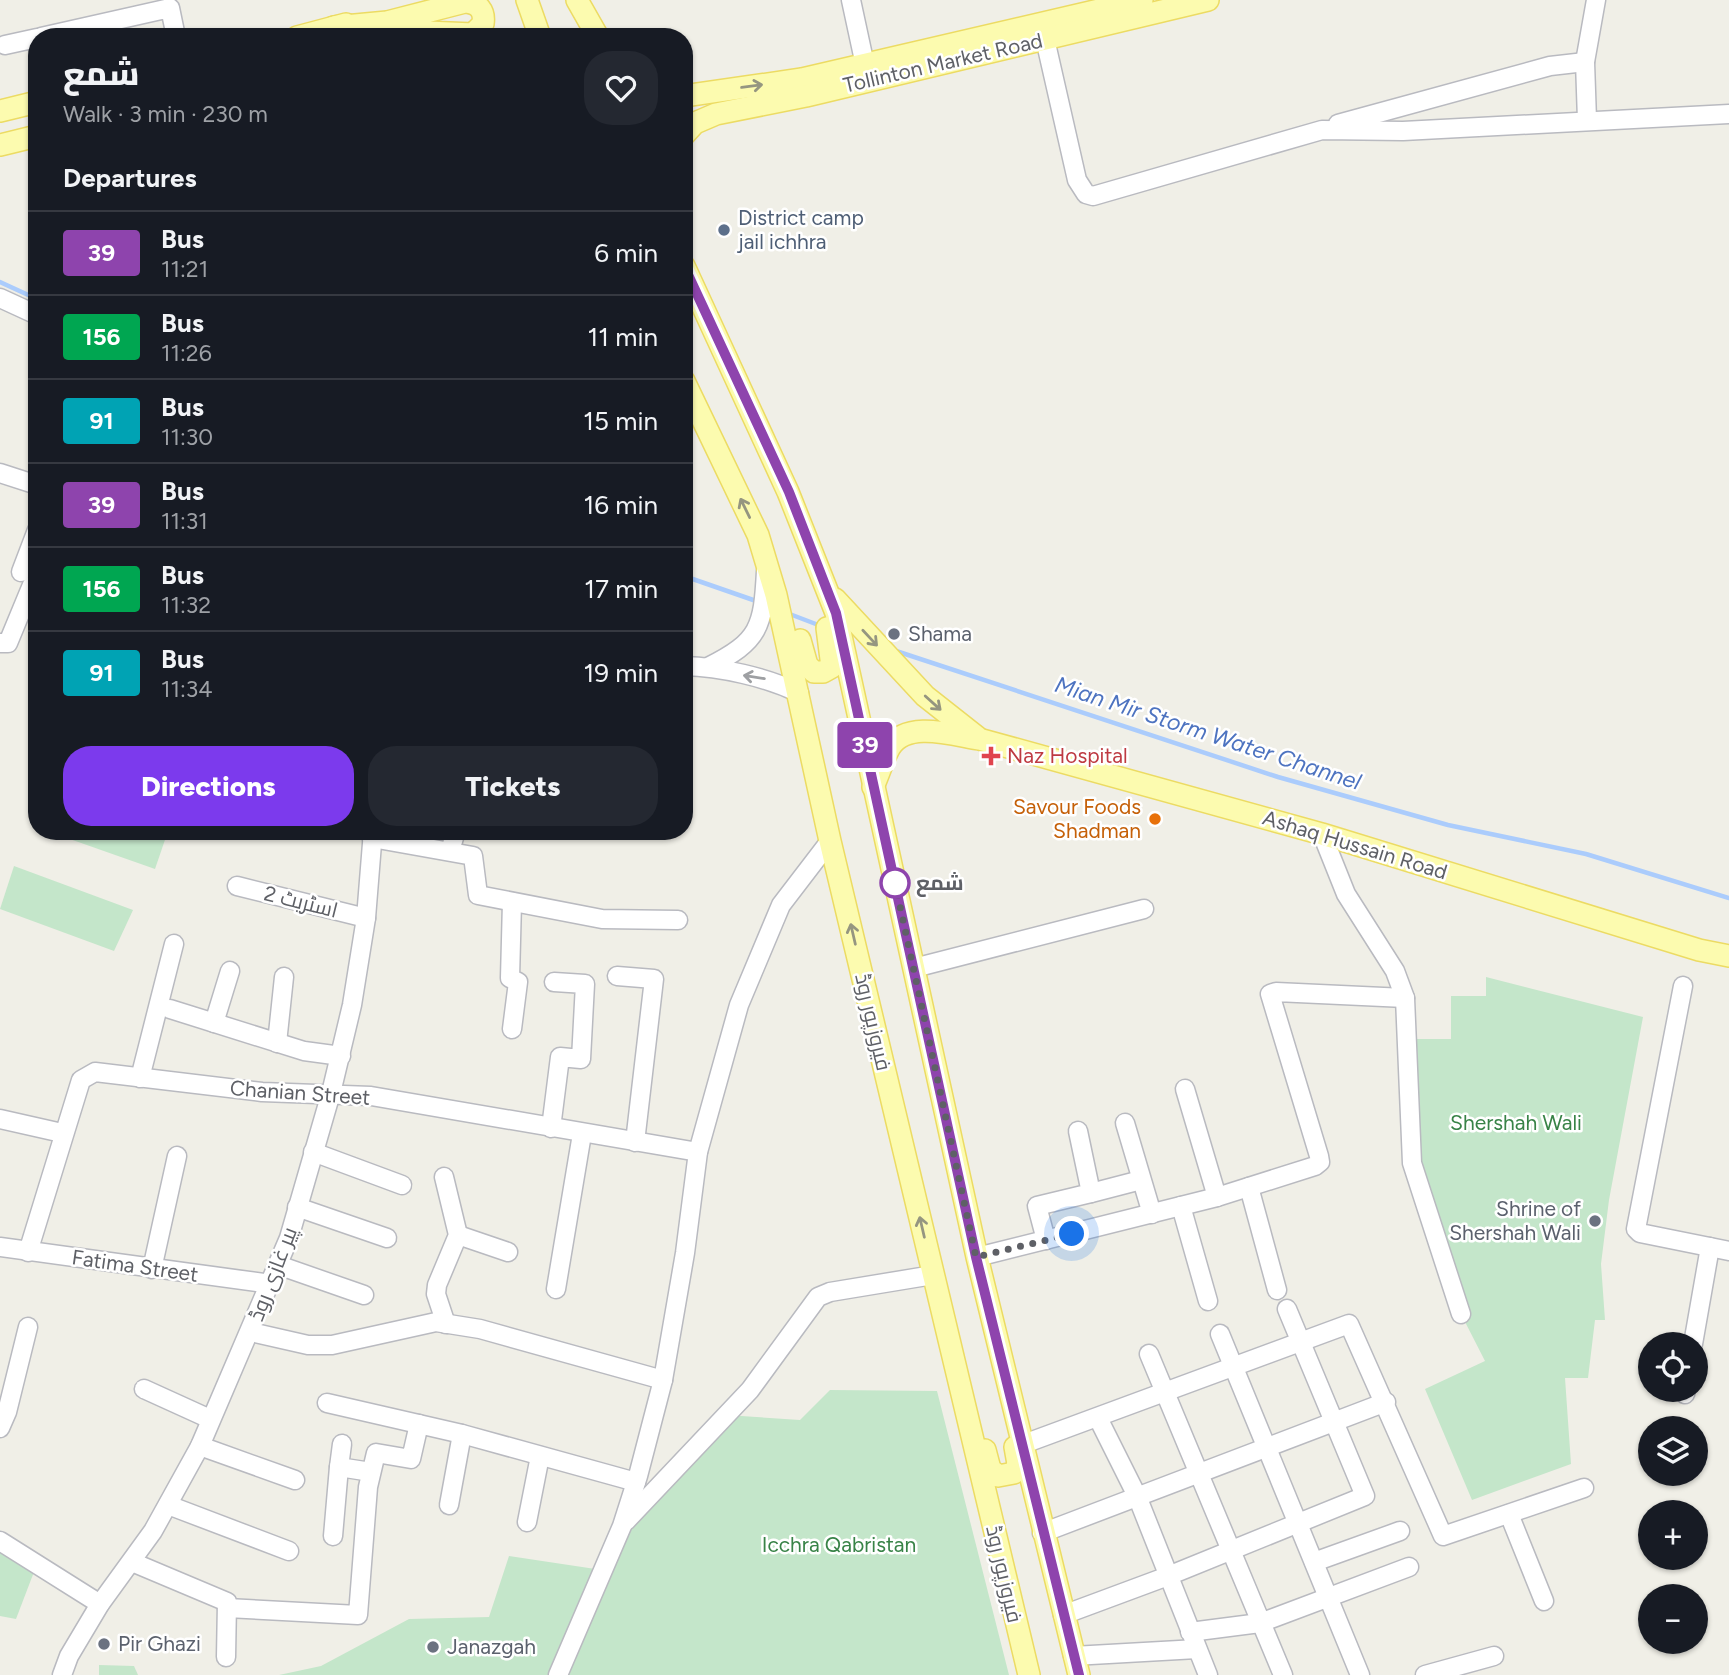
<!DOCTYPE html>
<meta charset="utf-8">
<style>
:root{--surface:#171b24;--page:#242831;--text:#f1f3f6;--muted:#9ea1a6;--line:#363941;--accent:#7c3aed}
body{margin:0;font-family:Figtree,Cairo,sans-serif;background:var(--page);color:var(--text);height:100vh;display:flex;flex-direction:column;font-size:26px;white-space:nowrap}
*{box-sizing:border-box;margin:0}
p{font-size:23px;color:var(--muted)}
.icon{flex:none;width:38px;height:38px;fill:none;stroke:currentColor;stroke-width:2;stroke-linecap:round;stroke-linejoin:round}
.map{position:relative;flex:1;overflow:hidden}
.panel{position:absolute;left:28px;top:28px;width:665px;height:812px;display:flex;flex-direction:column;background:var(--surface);border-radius:28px;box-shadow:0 2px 5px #0004}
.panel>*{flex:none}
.badge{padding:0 14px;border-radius:5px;font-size:24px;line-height:46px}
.tools{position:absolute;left:1638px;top:1332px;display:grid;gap:14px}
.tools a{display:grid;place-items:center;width:70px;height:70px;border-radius:50%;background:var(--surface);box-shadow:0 2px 5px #0004;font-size:35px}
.you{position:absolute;width:35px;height:35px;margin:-18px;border:5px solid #fff;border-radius:50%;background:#1a73e8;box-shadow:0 0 0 10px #1a73e833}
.map>.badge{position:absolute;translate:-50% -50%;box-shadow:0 0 0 4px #fff}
h2{padding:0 35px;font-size:26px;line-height:63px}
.round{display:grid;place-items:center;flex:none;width:74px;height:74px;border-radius:28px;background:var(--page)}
.head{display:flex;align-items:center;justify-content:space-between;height:119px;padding:0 35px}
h1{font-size:33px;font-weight:800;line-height:52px}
.action{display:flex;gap:14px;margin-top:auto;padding:14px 35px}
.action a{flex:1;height:80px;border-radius:28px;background:var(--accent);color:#fff;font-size:28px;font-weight:800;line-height:80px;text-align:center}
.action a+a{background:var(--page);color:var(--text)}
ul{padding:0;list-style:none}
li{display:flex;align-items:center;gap:21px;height:84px;padding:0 35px;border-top:2px solid var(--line)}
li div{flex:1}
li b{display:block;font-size:26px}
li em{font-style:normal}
li .badge{min-width:77px;font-weight:700;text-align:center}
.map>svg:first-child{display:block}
.green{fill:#c4e6ca}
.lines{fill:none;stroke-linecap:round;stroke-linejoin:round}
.stream{stroke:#abccfc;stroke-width:4.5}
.minor-casing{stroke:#b9bac0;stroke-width:21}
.major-casing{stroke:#ecdb63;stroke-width:24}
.minor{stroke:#fff;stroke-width:18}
.major{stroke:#fcfbaf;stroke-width:21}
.oneway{stroke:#959680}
.oneway2{stroke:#9ea0a3}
.line-casing{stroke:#fff;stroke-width:16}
.line{stroke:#8e44ad;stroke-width:10}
.walk{stroke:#5e6066;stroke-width:7;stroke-dasharray:0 12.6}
.service-dot{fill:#5c6f8a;stroke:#fff;stroke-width:2.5}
.worship-dot{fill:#6b7280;stroke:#fff;stroke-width:2.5}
.health-dot{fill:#e0444e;stroke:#fff;stroke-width:2.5}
.food-dot{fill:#e8710a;stroke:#fff;stroke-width:2.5}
.stop-dot{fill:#fff;stroke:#8e44ad;stroke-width:3.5}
.labels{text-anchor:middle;stroke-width:5;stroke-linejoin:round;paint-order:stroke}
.street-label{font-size:21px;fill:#5e6066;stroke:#fff}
.service-label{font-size:21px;fill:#4e5e75;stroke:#fff;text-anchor:start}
.worship-label{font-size:21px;fill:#5b616d;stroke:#fff;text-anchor:start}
.health-label{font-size:21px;fill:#be3a42;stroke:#fff;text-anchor:start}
.food-label{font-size:21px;fill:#c56008;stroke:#fff;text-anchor:end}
.stop-label{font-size:21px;font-weight:bold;fill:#5e6066;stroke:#fff;text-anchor:start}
.park-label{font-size:21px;fill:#388347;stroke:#fff}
.water-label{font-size:23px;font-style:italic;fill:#4d73c0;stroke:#fff}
</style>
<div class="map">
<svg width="1729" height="1675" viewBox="0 0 1729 1675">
<rect width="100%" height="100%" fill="#f0efe7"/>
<g class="green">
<path d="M 47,831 L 168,831 L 155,869 Z"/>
<path d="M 14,866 L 133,910 L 114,951 L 0,909 Z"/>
<path d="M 1486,977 L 1643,1017 L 1609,1200 L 1601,1264 L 1605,1320 L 1595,1320 L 1588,1378 L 1565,1378 L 1571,1464 L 1472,1500 L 1425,1389 L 1485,1361 L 1461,1314 L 1412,1163 L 1407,1039 L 1451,1039 L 1451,996 L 1486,996 Z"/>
<path d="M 830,1390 L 937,1391 L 1009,1675 L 279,1675 L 321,1666 L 409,1619 L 489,1617 L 509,1556 L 602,1570 L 622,1526 L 726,1415 L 800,1420 Z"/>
<path d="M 0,1541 L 37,1564 L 16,1619 L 0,1616 Z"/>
<path d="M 99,1665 L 134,1666 L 138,1675 L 99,1675 Z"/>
</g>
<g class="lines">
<g class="stream">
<path d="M 0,282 L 37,299"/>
<path d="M 684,576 L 759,602"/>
<path d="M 787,613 L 821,626"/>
<path d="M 896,651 L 1278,777 L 1448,825 L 1586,854 L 1729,898"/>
</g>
<g class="minor-casing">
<g id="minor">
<path d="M 851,0 L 865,65"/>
<path d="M 41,37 L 170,8 L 176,37"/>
<path d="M 1045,39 L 1077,180 L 1086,194 L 1093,196 L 1322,130 L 1403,131 L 1729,114"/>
<path d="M 5,45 L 37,38"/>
<path d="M 1587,120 L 1585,62 L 1596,0"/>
<path d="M 1338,124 L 1550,66 L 1585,62"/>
<path d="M 0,298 L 37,315"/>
<path d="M 0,473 L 37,485"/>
<path d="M 21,572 L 37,530"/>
<path d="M 0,643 L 8,643 L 32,585"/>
<path d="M 684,666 C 721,667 766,677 799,693"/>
<path d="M 708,667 C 760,641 763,627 766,571"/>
<path d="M 1322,834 L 1346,894 L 1395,971 L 1405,998 L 1412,1163 L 1461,1314"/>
<path d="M 372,838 L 473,856 L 478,895 L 602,919 L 678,920"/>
<path d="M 450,851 L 456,831"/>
<path d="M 237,886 L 366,918"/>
<path d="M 914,968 L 1144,909"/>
<path d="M 617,976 L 654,979 L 635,1142"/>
<path d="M 1683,986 L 1636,1229 L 1640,1233 L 1729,1251"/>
<path d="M 170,1009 L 304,1051 L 341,1056"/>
<path d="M 214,1023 L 230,971"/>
<path d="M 512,1029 L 518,982 L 510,978 L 512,902"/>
<path d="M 277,1043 L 284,977"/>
<path d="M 140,1078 L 174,944"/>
<path d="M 1185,1089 L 1217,1197"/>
<path d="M 0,1119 L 62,1133"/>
<path d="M 1125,1123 L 1152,1214"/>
<path d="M 551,1128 L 560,1057 L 581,1059 L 585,984 L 554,982"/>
<path d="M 313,1152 L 402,1185"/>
<path d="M 444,1177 L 458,1235 L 437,1285 L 436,1294 L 446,1324"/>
<path d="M 1249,1187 L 1277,1290"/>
<path d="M 1091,1193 L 1141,1180"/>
<path d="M 1181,1206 L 1208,1301"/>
<path d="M 297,1207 L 387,1238"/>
<path d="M 458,1235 L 508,1252"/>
<path d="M 1046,1240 L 1037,1206 L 1091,1193 L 1078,1131"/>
<path d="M 0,1247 L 271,1284"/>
<path d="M 28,1252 L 81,1080 L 95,1072 L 262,1092 L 371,1096 L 698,1152"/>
<path d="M 977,1257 L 1217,1197 L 1315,1166 L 1320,1162 L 1319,1156 L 1270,994 L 1276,992 L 1405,998"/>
<path d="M 278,1265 L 364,1295"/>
<path d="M 152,1269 L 177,1156"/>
<path d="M 556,1289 L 582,1134"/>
<path d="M 251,1332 L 308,1345 L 332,1345 L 436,1322 L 480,1329 L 663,1380"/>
<path d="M 1220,1334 L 1360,1675"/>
<path d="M 1693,1344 L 1710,1247"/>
<path d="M 1149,1354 L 1283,1675"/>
<path d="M 144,1389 L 210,1419"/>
<path d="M 1685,1394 L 1686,1390"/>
<path d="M 327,1403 L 462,1434 L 636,1482"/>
<path d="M 1098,1418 L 1137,1496 L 1208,1675"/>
<path d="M 0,1428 L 7,1412 L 28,1327"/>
<path d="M 342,1444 L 339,1467 L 371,1472"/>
<path d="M 1021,1445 L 1349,1324 L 1443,1536 L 1584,1488"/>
<path d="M 200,1446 L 295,1480"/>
<path d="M 168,1505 L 289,1551"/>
<path d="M 449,1505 L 462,1434"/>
<path d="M 1509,1514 L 1544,1601"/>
<path d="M 626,1521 L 750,1390 L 818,1297 L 830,1292 L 933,1275"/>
<path d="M 527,1522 L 540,1456"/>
<path d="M 1042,1533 L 1386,1402"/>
<path d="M 333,1536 L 339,1467"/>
<path d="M 0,1541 L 100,1604"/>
<path d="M 132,1562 L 227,1602 L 226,1657"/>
<path d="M 1314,1562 L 1400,1531"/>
<path d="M 227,1608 L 358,1615 L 368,1487 L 376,1453 L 411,1459 L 419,1424"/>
<path d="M 1063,1615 L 1168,1576 L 1365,1496 L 1287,1309"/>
<path d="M 1190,1632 L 1260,1623 L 1409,1567"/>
<path d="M 1073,1656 L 1197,1649"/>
<path d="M 62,1675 L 69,1656 L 100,1604 L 153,1531 L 200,1446 L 289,1238 L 331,1093 L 352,1005 L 366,918 L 373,831"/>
<path d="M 558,1675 L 622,1526 L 638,1476 L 663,1380 L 685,1253 L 698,1152 L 739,1005 L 781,905 L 830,841"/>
<path d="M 1425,1675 L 1494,1656"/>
</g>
</g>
<g class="major-casing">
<g id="major">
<path d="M 527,0 L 540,37"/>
<path d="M 577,0 L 598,37"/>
<path d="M 334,27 L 387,22 L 465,2 C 479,3 485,11 483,24 L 473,34 L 427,32 L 404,37"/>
<path d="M 297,37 L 346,24"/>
<path d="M 684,96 L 802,79 L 1142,0"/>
<path d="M 0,111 L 37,102"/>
<path d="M 684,135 L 695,123 L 716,114 L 806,96 L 1208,0"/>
<path d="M 0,145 L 37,136"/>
<path d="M 684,266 L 788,492 L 836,613 L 977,1257 L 1079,1675"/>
<path d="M 684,381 L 758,535 L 776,595 L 830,841 L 1029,1675"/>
<path d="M 835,599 L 925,696 L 977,737"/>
<path d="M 800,640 L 807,665 L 814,672 L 823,672 L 832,667 L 827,628"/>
<path d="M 873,787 C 879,774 883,759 890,747 C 907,720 953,735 979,739 L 1322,834 L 1699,950 L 1729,956"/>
<path d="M 985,1450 L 990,1469 L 998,1476 L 1014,1473 L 1018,1464 L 1015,1447"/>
</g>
</g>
<use href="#minor" class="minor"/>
<use href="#major" class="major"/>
</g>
<defs><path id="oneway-shaft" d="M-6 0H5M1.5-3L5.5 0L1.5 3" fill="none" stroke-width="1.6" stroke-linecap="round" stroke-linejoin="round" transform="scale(1.75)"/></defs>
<g class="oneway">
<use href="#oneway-shaft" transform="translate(752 86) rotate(-8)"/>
<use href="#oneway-shaft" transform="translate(745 508) rotate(-116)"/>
<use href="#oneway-shaft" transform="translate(870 638) rotate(47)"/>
<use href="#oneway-shaft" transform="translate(933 703) rotate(42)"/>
<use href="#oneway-shaft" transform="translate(853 934) rotate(-103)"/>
<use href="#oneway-shaft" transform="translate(922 1227) rotate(-103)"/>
</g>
<use class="oneway2" href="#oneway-shaft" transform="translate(754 677) rotate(-171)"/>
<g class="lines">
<g class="line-casing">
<path id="line" d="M 684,266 L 789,492 L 836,613 L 976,1257 L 1079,1675"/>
</g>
<use href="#line" class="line"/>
<path class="walk" d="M 895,883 L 976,1257 L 1072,1234"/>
</g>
<circle class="service-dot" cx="724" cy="230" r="7"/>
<g class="worship-dot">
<circle cx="894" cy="634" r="7"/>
<circle cx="1595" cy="1221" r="7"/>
<circle cx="104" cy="1644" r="7"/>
<circle cx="433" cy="1647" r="7"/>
</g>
<path class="health-dot" d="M987.5 745.5h7v7h7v7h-7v7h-7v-7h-7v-7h7z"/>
<circle class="food-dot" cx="1155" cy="819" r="7"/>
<circle class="stop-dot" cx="895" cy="883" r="14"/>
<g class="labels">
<g class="street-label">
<text transform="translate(943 63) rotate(-13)" y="7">Tollinton Market Road</text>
<text transform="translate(1355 845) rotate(17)" y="7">Ashaq Hussain Road</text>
<text transform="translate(301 902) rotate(14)" y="7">اسٹریٹ 2</text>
<text transform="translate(873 1022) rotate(77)" y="7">فیروزپور روڈ</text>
<text transform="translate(300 1093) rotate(4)" y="7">Chanian Street</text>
<text transform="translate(135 1266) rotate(8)" y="7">Fatima Street</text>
<text transform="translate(273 1274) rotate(-69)" y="7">پیر غازی روڈ</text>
<text transform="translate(1004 1574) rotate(77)" y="7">فیروزپور روڈ</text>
</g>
<g class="service-label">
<text x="738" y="225">District camp<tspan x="738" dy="24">jail ichhra</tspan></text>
</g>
<g class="worship-label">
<text x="908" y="641">Shama</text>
<text x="1581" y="1216" text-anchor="end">Shrine of<tspan x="1581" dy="24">Shershah Wali</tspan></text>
<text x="118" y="1651">Pir Ghazi</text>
<text x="447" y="1654">Janazgah</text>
</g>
<g class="health-label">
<text x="1007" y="763">Naz Hospital</text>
</g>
<g class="food-label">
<text x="1141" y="814">Savour Foods<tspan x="1141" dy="24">Shadman</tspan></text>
</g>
<g class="stop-label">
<text x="916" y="890">شمع</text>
</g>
<g class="park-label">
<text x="1516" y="1130">Shershah Wali</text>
<text x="839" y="1552">Icchra Qabristan</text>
</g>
<g class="water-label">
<text transform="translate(1208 733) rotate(18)" y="8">Mian Mir Storm Water Channel</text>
</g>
</g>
</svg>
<div class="tools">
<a><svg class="icon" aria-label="locate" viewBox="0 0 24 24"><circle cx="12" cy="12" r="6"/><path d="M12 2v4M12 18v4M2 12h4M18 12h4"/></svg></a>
<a><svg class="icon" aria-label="layers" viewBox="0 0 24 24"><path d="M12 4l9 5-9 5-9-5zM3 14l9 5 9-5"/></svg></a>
<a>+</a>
<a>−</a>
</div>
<div class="you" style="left:1072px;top:1234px"></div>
<b class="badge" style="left:865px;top:745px;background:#8e44ad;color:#fff">39</b>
<section class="panel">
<div class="head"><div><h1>شمع</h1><p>Walk · 3 min · 230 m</p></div><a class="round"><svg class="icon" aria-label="heart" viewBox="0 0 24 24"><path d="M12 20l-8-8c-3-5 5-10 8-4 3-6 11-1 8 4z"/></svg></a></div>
<h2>Departures</h2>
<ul>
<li><span class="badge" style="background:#8e44ad;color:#fff">39</span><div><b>Bus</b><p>11:21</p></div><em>6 min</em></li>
<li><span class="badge" style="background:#00a651;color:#fff">156</span><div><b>Bus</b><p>11:26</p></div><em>11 min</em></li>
<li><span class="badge" style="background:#00a3b4;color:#fff">91</span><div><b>Bus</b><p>11:30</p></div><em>15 min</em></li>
<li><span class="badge" style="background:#8e44ad;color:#fff">39</span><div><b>Bus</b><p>11:31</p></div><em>16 min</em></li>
<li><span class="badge" style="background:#00a651;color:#fff">156</span><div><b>Bus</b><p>11:32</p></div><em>17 min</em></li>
<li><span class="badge" style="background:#00a3b4;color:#fff">91</span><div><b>Bus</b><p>11:34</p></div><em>19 min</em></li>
</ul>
<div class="action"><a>Directions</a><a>Tickets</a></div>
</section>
</div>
